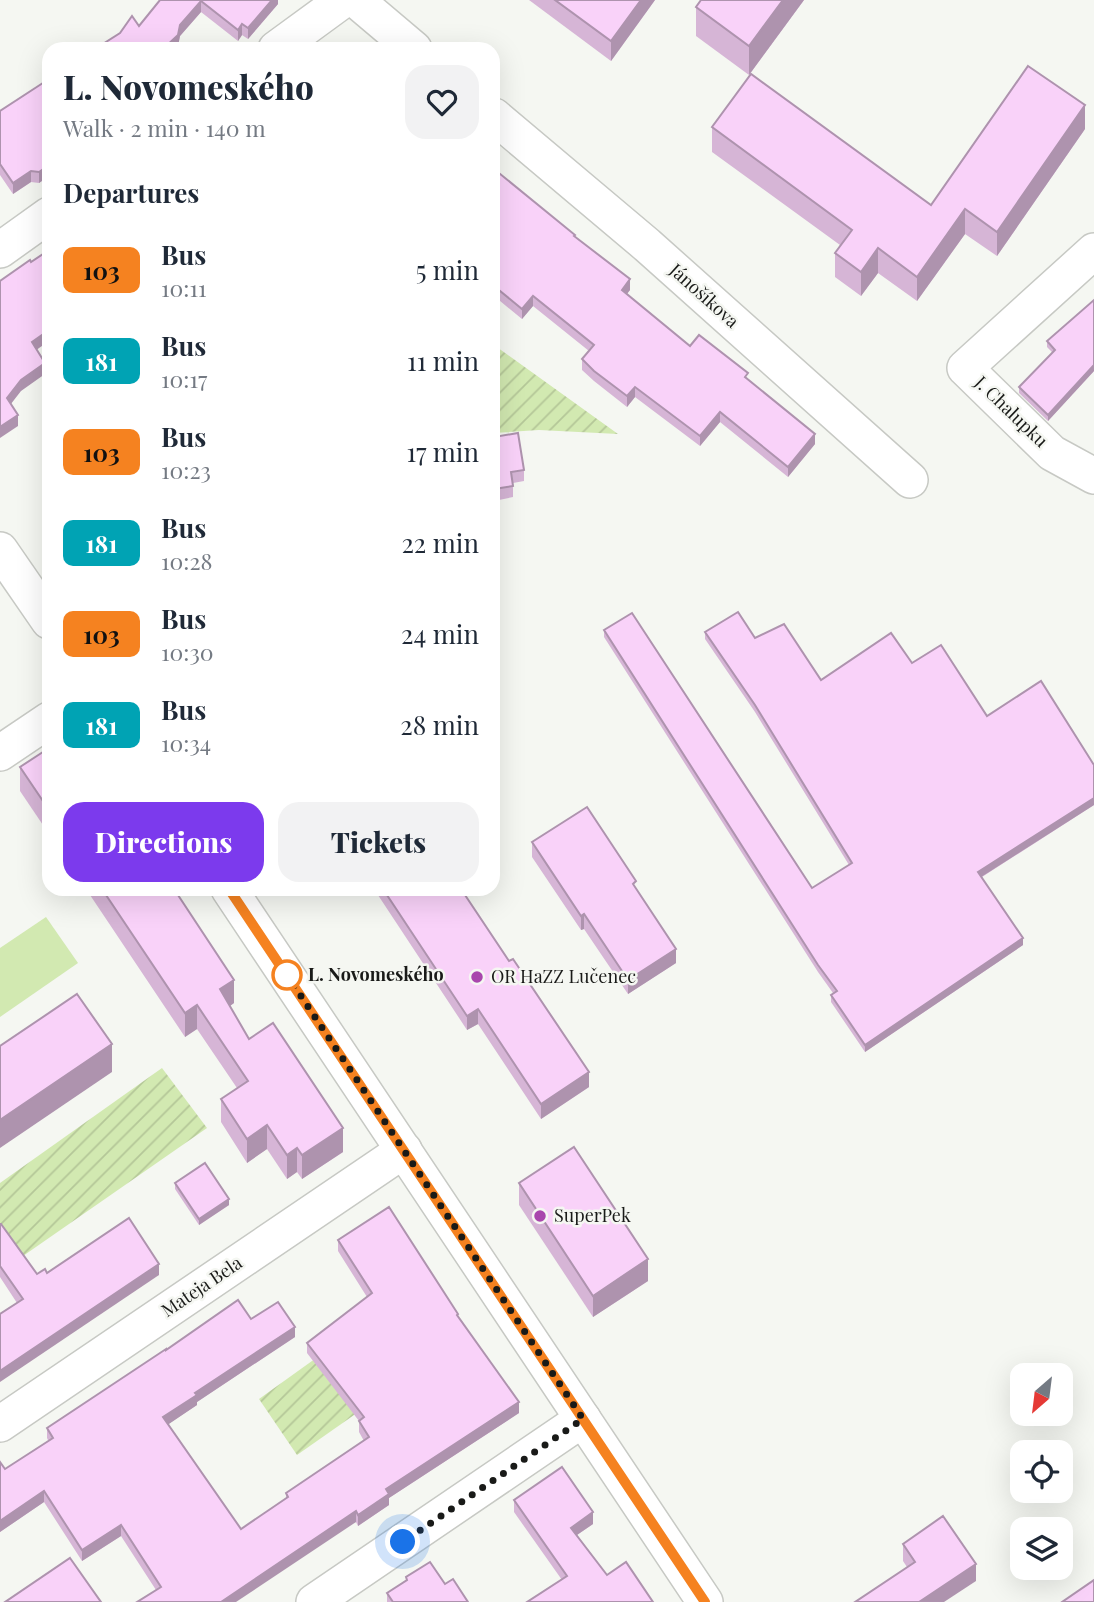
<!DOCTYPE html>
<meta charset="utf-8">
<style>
:root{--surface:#fff;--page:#f2f2f3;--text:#1f2937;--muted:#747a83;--accent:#7c3aed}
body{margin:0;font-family:"Playfair Display",serif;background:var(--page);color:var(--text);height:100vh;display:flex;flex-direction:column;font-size:26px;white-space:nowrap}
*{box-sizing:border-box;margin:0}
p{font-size:23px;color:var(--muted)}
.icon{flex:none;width:38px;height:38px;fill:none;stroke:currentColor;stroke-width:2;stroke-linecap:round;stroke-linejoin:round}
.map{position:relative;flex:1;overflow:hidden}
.sheet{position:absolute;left:42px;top:42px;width:458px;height:854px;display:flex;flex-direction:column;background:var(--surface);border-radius:21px;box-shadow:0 7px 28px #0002}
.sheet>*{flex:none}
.badge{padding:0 14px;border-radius:10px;font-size:24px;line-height:46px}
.needle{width:46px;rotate:208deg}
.tools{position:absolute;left:1010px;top:1363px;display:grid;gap:14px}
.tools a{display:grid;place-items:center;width:63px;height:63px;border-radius:14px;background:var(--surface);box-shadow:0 7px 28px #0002;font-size:35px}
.you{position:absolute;width:35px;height:35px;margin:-18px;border:5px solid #fff;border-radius:50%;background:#1a73e8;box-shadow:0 0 0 10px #1a73e833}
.map>.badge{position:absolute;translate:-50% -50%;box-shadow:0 0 0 4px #fff}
h2{padding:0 21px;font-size:26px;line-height:63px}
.round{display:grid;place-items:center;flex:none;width:74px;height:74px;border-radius:21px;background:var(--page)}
.head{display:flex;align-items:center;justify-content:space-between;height:119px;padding:0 21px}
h1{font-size:33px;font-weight:800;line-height:52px}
.cta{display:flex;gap:14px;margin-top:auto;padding:14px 21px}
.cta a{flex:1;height:80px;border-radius:21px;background:var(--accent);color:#fff;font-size:28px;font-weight:800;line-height:80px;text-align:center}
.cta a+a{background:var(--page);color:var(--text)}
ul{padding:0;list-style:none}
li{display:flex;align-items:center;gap:21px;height:91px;padding:0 21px}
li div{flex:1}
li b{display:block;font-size:26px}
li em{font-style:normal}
li .badge{min-width:77px;font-weight:700;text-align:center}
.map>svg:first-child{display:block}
.grass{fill:#d2e9b1}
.garden{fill:url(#garden-furrows)}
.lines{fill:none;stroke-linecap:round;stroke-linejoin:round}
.minor-casing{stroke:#c7c9c4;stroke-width:38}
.minor{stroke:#fff;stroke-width:35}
.wall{fill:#d6b5d6}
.shaded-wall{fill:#ae93ae}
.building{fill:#f9d2f9;stroke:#ae93ae;stroke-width:2}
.line-casing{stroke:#fff;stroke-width:16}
.line{stroke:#f58220;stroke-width:10}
.walk{stroke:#191a18;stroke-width:7;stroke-dasharray:0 12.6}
.stop-dot{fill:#fff;stroke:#f58220;stroke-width:3.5}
.poi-dot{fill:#a946ad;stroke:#f5f7f2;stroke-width:2.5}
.labels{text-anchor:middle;stroke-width:5;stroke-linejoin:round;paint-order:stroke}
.street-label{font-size:18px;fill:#191a18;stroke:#f5f7f2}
.stop-label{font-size:18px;font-weight:bold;fill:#191a18;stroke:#f5f7f2;text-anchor:start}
.poi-label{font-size:18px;fill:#191a18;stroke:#f5f7f2;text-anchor:start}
</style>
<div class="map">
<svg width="1094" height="1602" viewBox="0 0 1094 1602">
<defs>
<pattern id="garden-furrows" width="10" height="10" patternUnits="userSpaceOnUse" patternTransform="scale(1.75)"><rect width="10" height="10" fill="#d2e9b1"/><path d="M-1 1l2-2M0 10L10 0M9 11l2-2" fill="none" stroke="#b4c798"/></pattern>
</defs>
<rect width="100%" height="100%" fill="#f5f7f2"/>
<path class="grass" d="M 46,917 L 78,963 L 0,1017 L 0,948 Z"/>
<g class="garden">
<path d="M 494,345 L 618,434 L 539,430 L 494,433 Z"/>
<path d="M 162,1068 L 207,1128 L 0,1272 L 0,1183 Z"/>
<path d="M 344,1338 L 384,1394 L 297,1455 L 259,1399 Z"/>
</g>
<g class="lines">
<g class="minor-casing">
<g id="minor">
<path d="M 356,0 L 414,49"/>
<path d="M 276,49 L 343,0"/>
<path d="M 494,116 L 647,245 L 910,480"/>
<path d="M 0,250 L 49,215"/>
<path d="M 1094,251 L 965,368 L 1052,453 L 1094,476"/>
<path d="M 0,550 L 49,621"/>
<path d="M 0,753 L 49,720"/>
<path d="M 229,889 L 705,1602"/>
<path d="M 0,1424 L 404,1150"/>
<path d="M 314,1602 L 583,1419"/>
</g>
</g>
<use href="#minor" class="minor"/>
</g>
<g class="wall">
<path d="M 160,0 L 278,0 L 278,4 L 248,39 L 242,35 L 238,41 L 201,12 L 180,36 L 178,46 L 139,26 Z"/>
<path d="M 529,0 L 655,0 L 611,61 Z"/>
<path d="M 701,0 L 804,0 L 749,75 L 696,36 L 696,7 Z"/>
<path d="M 49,79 L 49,176 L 39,183 L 31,182 L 13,194 L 0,175 L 0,111 Z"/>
<path d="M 712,127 L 931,205 L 1085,129 L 997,256 L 965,234 L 917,301 L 878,273 L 861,296 L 835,277 L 835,253 L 840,245 L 712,152 Z"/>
<path d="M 494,169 L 575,237 L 630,290 L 627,294 L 690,346 L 748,379 L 815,444 L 788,477 L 720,422 L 700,446 L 635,397 L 627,407 L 594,381 L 582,370 L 582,359 L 589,351 L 533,306 L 522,319 L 494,296 Z"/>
<path d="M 1094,300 L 1094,371 L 1048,421 L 1019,393 L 1019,387 L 1053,353 L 1047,347 L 1047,341 Z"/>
<path d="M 494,437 L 524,470 L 524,481 L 513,483 L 513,497 L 494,501 Z"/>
<path d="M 604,630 L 812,888 L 849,865 L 755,712 L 705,639 L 705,632 L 755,638 L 821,680 L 912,663 L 987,716 L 1094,765 L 1094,805 L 982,877 L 1023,945 L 865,1052 L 831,1002 L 831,995 L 833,993 L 818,972 L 604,637 Z"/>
<path d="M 49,748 L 49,834 L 20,791 L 20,767 Z"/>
<path d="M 532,842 L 636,888 L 676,963 L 628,994 L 584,929 L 581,930 L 532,857 Z"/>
<path d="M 86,889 L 174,889 L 234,1003 L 230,1006 L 249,1039 L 343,1152 L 302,1179 L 297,1172 L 287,1179 L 267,1149 L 247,1163 L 221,1122 L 221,1099 L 237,1088 L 197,1029 L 185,1037 Z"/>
<path d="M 374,889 L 461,889 L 509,961 L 589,1087 L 541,1119 L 478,1024 L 467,1030 Z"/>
<path d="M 175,1183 L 229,1205 L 199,1225 L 175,1189 Z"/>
<path d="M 519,1183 L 648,1281 L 593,1317 L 519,1205 Z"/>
<path d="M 0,1224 L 37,1274 L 47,1273 L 159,1275 L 17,1303 L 0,1277 Z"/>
<path d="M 338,1240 L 458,1318 L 519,1413 L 389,1498 L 389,1505 L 358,1526 L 356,1522 L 156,1590 L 121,1536 L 82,1561 L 44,1502 L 0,1532 L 0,1462 L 5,1469 L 49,1442 L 47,1438 L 47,1428 L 166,1350 L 251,1319 L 295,1337 L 197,1402 L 197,1405 L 168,1424 L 241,1529 L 286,1499 L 286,1493 L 364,1441 L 359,1432 L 359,1421 L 307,1353 L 307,1343 L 367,1297 L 338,1251 Z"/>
<path d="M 514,1500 L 593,1524 L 577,1535 L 607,1575 L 653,1602 L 562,1580 L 514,1512 Z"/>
<path d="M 903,1544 L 976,1581 L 907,1567 L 903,1561 Z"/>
<path d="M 406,1577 L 445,1584 L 468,1602 L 387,1602 L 387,1593 L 406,1580 Z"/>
</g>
<g class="shaded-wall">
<path d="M 272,0 L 278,0 L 278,4 L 248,39 L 248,28 Z"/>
<path d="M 641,0 L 655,0 L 611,61 L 611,41 Z"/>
<path d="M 783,0 L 804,0 L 749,75 L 749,46 Z"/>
<path d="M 201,1 L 201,12 L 180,36 L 178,46 L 175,49 L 163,49 L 180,25 Z"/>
<path d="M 242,24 L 242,35 L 238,41 L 238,30 Z"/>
<path d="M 1085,105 L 1085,129 L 997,256 L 997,232 Z"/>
<path d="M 49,165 L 49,176 L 39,183 L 39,172 Z"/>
<path d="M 31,171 L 31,182 L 13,194 L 13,183 Z"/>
<path d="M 965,209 L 965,234 L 917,301 L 917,277 Z"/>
<path d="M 878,248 L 878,273 L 861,296 L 861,272 Z"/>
<path d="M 630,279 L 630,290 L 622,300 L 622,290 Z"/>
<path d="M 533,296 L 533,306 L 522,319 L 522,309 Z"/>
<path d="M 49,330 L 49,341 L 32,353 L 32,342 Z"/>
<path d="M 45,363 L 45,374 L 21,391 L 7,409 L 7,398 L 21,380 Z"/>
<path d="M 1094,365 L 1094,371 L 1048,421 L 1048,415 Z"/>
<path d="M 635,387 L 635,397 L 627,407 L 627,396 Z"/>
<path d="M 720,412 L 720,422 L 700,446 L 700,436 Z"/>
<path d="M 18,415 L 18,426 L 0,438 L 0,427 Z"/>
<path d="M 815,434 L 815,444 L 788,477 L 788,467 Z"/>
<path d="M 1094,798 L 1094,805 L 978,879 L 978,872 Z"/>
<path d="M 584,914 L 584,929 L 581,930 L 581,916 Z"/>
<path d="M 1023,938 L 1023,945 L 865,1052 L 865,1045 Z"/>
<path d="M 676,949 L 676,963 L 628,994 L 628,980 Z"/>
<path d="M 234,980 L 234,1003 L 220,1013 L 220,989 Z"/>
<path d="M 197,1005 L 197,1029 L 185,1037 L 185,1013 Z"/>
<path d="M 478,1009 L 478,1024 L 467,1030 L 467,1016 Z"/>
<path d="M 112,1044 L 112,1072 L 0,1148 L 0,1120 Z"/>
<path d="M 589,1072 L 589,1087 L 541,1119 L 541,1104 Z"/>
<path d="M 267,1125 L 267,1149 L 247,1163 L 247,1139 Z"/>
<path d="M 343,1128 L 343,1152 L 302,1179 L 302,1155 Z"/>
<path d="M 297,1148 L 297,1172 L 287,1179 L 287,1155 Z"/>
<path d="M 229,1199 L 229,1205 L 199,1225 L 199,1219 Z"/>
<path d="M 648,1259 L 648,1281 L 593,1317 L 593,1296 Z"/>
<path d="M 159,1264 L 159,1275 L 0,1382 L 0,1371 Z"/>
<path d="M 295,1327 L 295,1337 L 197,1402 L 197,1405 L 163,1428 L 163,1417 L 195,1393 Z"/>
<path d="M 519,1402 L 519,1413 L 389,1498 L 389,1505 L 358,1526 L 358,1515 L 386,1489 Z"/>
<path d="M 44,1491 L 44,1502 L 0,1532 L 0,1521 Z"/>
<path d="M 356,1511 L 356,1522 L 236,1602 L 221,1602 Z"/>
<path d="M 593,1512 L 593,1524 L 571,1539 L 571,1528 Z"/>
<path d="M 121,1525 L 121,1536 L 82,1561 L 82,1550 Z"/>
<path d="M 976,1564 L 976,1581 L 944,1602 L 919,1602 Z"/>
</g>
<g class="building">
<path d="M 160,0 L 272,0 L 248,28 L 242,24 L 238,30 L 201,1 L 180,25 L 178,35 L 163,49 L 95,49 L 120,33 L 132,16 L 139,26 Z"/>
<path d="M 555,0 L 641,0 L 611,41 Z"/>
<path d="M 701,0 L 783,0 L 749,46 L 696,7 Z"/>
<path d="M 1028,66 L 1085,105 L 997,232 L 965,209 L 917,277 L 878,248 L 861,272 L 835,253 L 852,230 L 712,127 L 751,74 L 931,205 Z"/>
<path d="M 49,79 L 49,165 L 39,172 L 31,171 L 13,183 L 0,164 L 0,111 Z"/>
<path d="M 494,169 L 575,235 L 574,236 L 630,279 L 622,290 L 690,346 L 699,335 L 748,373 L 745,377 L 815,434 L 788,467 L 720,412 L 700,436 L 635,387 L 627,396 L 594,371 L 582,359 L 594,345 L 533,296 L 522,309 L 494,286 Z"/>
<path d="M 49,250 L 49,330 L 32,342 L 45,363 L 21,380 L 7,398 L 18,415 L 0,427 L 0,281 L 30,260 L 31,262 Z"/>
<path d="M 1094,300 L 1094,365 L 1048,415 L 1019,387 L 1055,350 L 1047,341 Z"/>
<path d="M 518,433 L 524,470 L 511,472 L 513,486 L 494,489 L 494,437 Z"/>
<path d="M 738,612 L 755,638 L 784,624 L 821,680 L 891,633 L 912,663 L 941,645 L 987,716 L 1041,681 L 1094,765 L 1094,798 L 978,872 L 1023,938 L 865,1045 L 831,995 L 837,991 L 818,965 L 604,630 L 632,613 L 812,888 L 852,863 L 755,705 L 705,632 Z"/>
<path d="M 49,748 L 49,810 L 20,767 Z"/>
<path d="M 587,807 L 636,881 L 633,884 L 676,949 L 628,980 L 584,914 L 581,916 L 532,842 Z"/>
<path d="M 102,889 L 174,889 L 234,980 L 220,989 L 249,1039 L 273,1023 L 343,1128 L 302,1155 L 297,1148 L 287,1155 L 267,1125 L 247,1139 L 221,1099 L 248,1081 L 197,1005 L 185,1013 Z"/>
<path d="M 383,889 L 461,889 L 509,961 L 513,959 L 589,1072 L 541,1104 L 478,1009 L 467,1016 Z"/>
<path d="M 77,994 L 112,1044 L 0,1120 L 0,1046 Z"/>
<path d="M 574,1147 L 648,1259 L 593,1296 L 519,1183 Z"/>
<path d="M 205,1163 L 229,1199 L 199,1219 L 175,1183 Z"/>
<path d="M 389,1207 L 458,1314 L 457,1315 L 519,1402 L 386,1489 L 389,1494 L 358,1515 L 356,1511 L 221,1602 L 137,1602 L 161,1587 L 121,1525 L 82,1550 L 44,1491 L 0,1521 L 0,1462 L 5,1469 L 53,1438 L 47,1428 L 166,1349 L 166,1350 L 238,1300 L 251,1319 L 278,1302 L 295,1327 L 195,1393 L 197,1395 L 163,1417 L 241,1529 L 288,1497 L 286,1493 L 369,1437 L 359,1421 L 364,1417 L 307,1343 L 372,1293 L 338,1240 Z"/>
<path d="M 129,1218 L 159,1264 L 0,1371 L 0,1314 L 23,1299 L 0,1266 L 0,1224 L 1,1224 L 37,1274 L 45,1269 L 47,1273 Z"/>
<path d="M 562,1467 L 593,1512 L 571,1528 L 607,1575 L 626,1562 L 653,1602 L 527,1602 L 567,1576 L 514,1500 Z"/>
<path d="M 943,1516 L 976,1564 L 919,1602 L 855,1602 L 915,1562 L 903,1544 Z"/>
<path d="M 70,1558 L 101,1602 L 5,1602 Z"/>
<path d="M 430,1562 L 445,1584 L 453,1579 L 468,1602 L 393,1602 L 387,1593 L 407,1580 L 406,1577 Z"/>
<path d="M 1094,1580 L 1094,1602 L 1062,1602 Z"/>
</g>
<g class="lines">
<g class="line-casing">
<path id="line" d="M 229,889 L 705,1602"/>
</g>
<use href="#line" class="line"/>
<path class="walk" d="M 287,975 L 583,1419 L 403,1542"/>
</g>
<circle class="stop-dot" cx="287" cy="975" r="14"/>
<g class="poi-dot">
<circle cx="477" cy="977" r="7"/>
<circle cx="540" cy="1216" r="7"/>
</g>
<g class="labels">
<g class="street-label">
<text transform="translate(704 296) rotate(42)" y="6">Jánošíkova</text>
<text transform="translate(1011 412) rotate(44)" y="6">J. Chalupku</text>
<text transform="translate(202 1287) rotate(-34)" y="6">Mateja Bela</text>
</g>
<g class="stop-label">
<text x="308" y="981">L. Novomeského</text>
</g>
<g class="poi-label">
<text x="491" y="983">OR HaZZ Lučenec</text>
<text x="554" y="1222">SuperPek</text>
</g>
</g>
</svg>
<div class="tools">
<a><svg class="needle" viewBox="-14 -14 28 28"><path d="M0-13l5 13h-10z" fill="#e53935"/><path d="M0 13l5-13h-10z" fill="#747a83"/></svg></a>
<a><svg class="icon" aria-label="locate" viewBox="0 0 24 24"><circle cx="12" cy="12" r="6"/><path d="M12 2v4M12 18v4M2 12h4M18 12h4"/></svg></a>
<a><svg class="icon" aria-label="layers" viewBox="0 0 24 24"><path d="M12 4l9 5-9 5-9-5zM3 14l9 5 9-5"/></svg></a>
</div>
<div class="you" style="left:403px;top:1542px"></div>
<section class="sheet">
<div class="head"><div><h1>L. Novomeského</h1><p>Walk · 2 min · 140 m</p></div><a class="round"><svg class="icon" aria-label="heart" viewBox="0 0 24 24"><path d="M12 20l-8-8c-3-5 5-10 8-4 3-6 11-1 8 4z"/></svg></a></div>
<h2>Departures</h2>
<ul>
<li><span class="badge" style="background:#f58220;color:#111">103</span><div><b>Bus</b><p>10:11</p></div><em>5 min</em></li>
<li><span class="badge" style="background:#00a3b4;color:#fff">181</span><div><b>Bus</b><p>10:17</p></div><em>11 min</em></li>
<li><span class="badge" style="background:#f58220;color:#111">103</span><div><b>Bus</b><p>10:23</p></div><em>17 min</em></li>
<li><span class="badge" style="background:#00a3b4;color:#fff">181</span><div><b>Bus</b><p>10:28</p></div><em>22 min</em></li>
<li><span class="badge" style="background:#f58220;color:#111">103</span><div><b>Bus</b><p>10:30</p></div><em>24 min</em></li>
<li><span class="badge" style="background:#00a3b4;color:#fff">181</span><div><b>Bus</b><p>10:34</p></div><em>28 min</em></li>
</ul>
<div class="cta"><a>Directions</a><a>Tickets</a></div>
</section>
</div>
